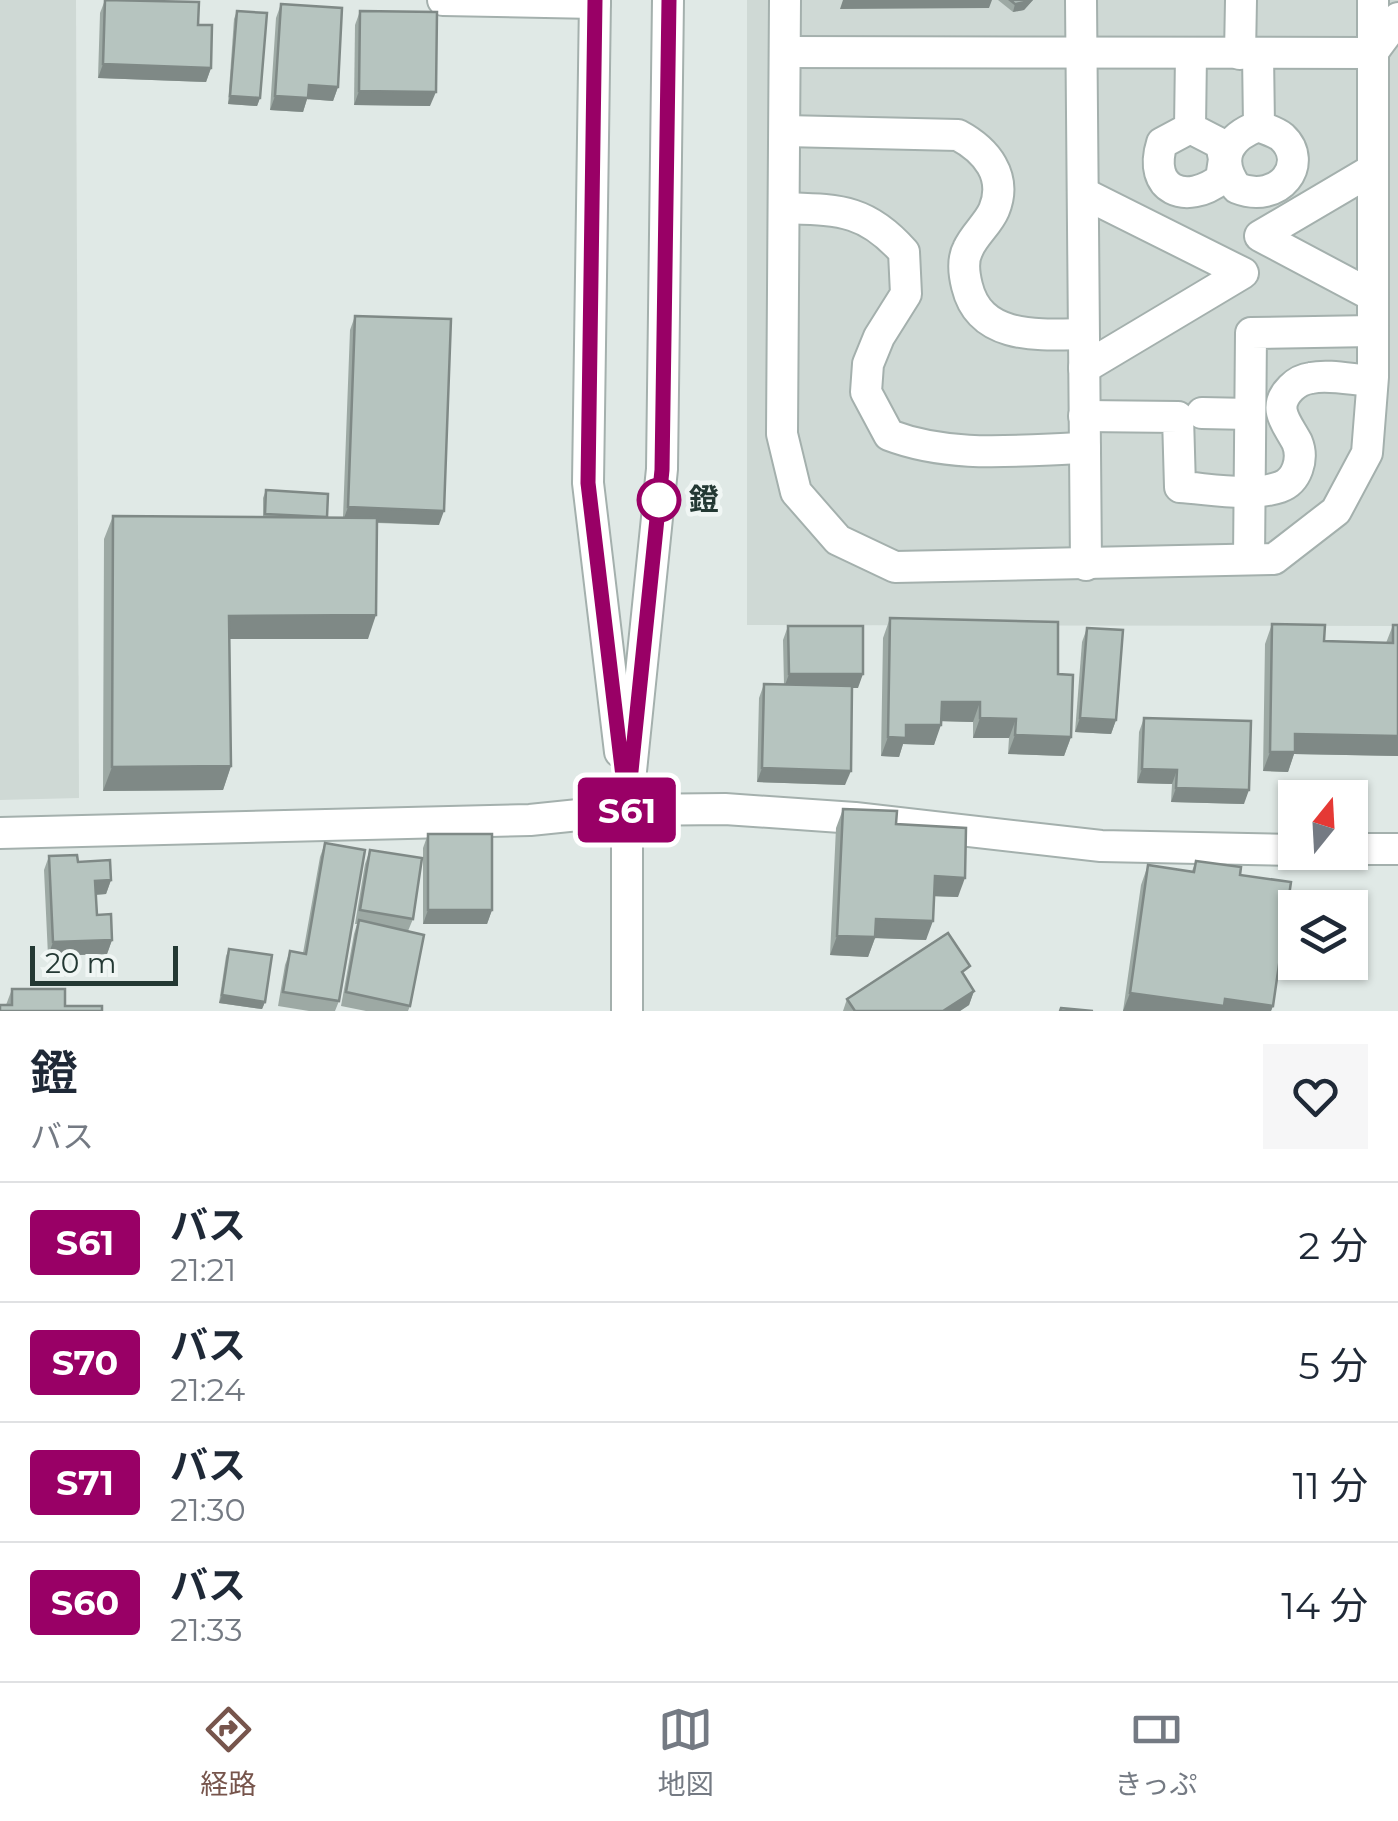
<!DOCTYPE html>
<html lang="ja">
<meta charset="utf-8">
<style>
:root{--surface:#fff;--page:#f6f6f7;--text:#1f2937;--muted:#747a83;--line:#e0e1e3;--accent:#77554c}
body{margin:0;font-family:Montserrat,"Noto Sans JP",sans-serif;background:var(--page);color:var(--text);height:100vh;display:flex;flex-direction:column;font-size:38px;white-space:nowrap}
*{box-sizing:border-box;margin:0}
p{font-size:32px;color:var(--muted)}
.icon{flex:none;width:55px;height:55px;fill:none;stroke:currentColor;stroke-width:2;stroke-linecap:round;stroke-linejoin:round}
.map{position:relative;height:1011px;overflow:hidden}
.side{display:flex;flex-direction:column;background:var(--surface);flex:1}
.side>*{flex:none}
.badge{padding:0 20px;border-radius:8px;font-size:35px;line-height:65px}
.needle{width:65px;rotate:18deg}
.controls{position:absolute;left:1278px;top:780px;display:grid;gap:20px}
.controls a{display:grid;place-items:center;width:90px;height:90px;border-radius:0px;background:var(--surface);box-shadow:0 2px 8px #0004;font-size:50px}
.scale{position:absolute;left:30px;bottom:25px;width:148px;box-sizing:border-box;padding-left:10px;border:5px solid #233833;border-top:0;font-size:28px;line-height:35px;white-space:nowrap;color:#233833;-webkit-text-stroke:8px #f0f6f4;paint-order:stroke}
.map>.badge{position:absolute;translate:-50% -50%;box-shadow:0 0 0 5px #fff}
.round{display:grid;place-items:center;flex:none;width:105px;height:105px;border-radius:0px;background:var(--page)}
.headline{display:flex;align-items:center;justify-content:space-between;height:170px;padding:0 30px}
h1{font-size:48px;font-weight:600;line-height:75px}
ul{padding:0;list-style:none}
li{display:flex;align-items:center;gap:30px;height:120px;padding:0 30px;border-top:2px solid var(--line)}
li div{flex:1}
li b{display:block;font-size:38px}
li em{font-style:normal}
li .badge{min-width:110px;font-weight:700;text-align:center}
.tab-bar{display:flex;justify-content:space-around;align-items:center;height:140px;border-top:2px solid var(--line);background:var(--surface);font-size:28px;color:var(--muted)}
.tab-bar a{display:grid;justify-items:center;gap:5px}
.tab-bar .on{color:var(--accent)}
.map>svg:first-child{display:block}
.built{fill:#cfd9d5}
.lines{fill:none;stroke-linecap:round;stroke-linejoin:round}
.minor-casing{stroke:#a4b0ad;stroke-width:34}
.minor{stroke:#fff;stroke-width:30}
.wall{fill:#9da9a4}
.shaded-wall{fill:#7f8986}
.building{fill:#b6c4bf;stroke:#7f8986;stroke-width:2.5}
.line-casing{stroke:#fff;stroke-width:22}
.line{stroke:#906;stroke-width:15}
.stop-dot{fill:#fff;stroke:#906;stroke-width:5}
.labels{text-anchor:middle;stroke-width:9;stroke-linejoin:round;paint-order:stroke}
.stop-label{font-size:30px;font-weight:bold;fill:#233833;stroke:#f0f6f4;text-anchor:start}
</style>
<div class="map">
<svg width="1398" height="1011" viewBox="0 0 1398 1011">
<rect width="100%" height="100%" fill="#e0e9e6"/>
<g class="built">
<path d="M 0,0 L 76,0 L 79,798 L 0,800 Z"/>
<path d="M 747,0 L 1398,0 L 1398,626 L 747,625 Z"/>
</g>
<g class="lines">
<g class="minor-casing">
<g id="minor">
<path d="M 443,0 L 595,3"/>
<path d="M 595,0 L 588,483 L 620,752"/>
<path d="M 785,0 L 782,434 L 796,492 L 838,540 L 895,567 L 1274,559 L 1336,511 L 1367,453 L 1373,377 L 1373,0"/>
<path d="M 1081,0 L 1086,565"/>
<path d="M 785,52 L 1372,53 L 1398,18"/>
<path d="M 1240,54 L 1241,0"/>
<path d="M 1258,54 L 1259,126 C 1227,137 1216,160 1237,188 C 1280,205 1310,163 1282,137 C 1276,132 1265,129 1259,126"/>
<path d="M 1190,128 L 1221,144 L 1224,159 L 1221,179 C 1186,206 1147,190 1162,143 L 1190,128 L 1191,54"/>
<path d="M 785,131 L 958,135 C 986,150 1008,176 994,210 C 988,224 974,235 968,249 C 962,260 964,274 967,286 C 980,340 1039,335 1083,334"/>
<path d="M 1372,170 L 1260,236 L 1373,296"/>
<path d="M 1083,193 L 1243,273 L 1084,368"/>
<path d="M 784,208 C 839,210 866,209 904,252 L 906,294 L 879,337 L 868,364 L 866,392 L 889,435 C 952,459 1019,450 1085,448"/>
<path d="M 1202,413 L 1250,414"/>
<path d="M 1084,416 L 1178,417 L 1180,487 C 1211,489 1250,497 1280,487 C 1297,481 1304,459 1297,442 C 1287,423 1271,408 1291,388 C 1296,383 1303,379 1311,378 C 1329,374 1353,380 1372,381"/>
<path d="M 1249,559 L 1251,333 L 1373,331"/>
<path d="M 0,833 L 530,820 L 627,810 L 725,809 L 855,818 L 1101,846 L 1295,850"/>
<path d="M 1350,849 L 1398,849"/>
<path d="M 627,1011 L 627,810 L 662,469 L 668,0"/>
</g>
</g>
<use href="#minor" class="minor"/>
</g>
<g class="wall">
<path d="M 105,0 L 198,25 L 211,68 L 206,82 L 98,78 L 100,13 Z"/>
<path d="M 998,0 L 1033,0 L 1024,10 L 1013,12 Z"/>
<path d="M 281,4 L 338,87 L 333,101 L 307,99 L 303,112 L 270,110 L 276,18 Z"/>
<path d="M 237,11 L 260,98 L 257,106 L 228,104 L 234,19 Z"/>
<path d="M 360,11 L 430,106 L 354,105 L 355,25 Z"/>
<path d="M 355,316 L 439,525 L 377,523 L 368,639 L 230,639 L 231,766 L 223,790 L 103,791 L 104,539 L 113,516 L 263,517 L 263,498 L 266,490 L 327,517 L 343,517 L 350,330 Z"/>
<path d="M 890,618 L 1058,674 L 1071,737 L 1064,756 L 1008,754 L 1009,738 L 973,738 L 973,722 L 941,721 L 934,745 L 903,744 L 899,757 L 881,756 L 883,638 Z"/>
<path d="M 1272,624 L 1324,641 L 1386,643 L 1393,625 L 1398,625 L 1398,756 L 1294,754 L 1288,772 L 1263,771 L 1265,644 Z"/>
<path d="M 788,626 L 858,688 L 852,688 L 845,785 L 757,782 L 759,698 L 764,684 L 784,685 L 783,640 Z"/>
<path d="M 1087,628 L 1116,720 L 1111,734 L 1075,732 L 1082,642 Z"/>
<path d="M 1144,718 L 1244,804 L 1171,802 L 1172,784 L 1137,783 L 1139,732 Z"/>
<path d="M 843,809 L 896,824 L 958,897 L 934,896 L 926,940 L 875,938 L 868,957 L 830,955 L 836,828 Z"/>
<path d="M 428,834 L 492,910 L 487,924 L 423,924 L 423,848 Z"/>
<path d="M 325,843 L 339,1001 L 335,1011 L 309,1011 L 278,1006 L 285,965 L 290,951 L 303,953 L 320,857 Z"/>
<path d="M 370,850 L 413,919 L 408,931 L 410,1006 L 408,1011 L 366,1011 L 341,1006 L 354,934 L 357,924 L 355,924 L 365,864 Z"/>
<path d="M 49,856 L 78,862 L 111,880 L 106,894 L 96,895 L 97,915 L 112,940 L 107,954 L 48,956 L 44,870 Z"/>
<path d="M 1196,861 L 1240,875 L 1273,1006 L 1271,1011 L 1123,1011 L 1141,885 L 1148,865 L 1192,871 Z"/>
<path d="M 229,949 L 265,1002 L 262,1009 L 219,1003 L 226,956 Z"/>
<path d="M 966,978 L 974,991 L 969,1005 L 960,1011 L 843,1011 L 847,999 Z"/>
<path d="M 12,989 L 65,1006 L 6,1005 Z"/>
</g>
<g class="shaded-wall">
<path d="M 843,0 L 992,0 L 989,8 L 840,9 Z"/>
<path d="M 1029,0 L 1033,0 L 1024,10 L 1013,12 L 1015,4 Z"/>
<path d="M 103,64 L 211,68 L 206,82 L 98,78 Z"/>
<path d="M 309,85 L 338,87 L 333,101 L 307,99 L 303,112 L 270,110 L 275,96 Z"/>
<path d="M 359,91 L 436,92 L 430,106 L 354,105 Z"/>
<path d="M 230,96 L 260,98 L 257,106 L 228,104 Z"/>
<path d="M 348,507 L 444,511 L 439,525 L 343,521 Z"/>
<path d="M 376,615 L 368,639 L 221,639 L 229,616 Z"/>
<path d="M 789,674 L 863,674 L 858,688 L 784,688 Z"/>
<path d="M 942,702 L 980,702 L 973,722 L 935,721 Z"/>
<path d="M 980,718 L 1016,719 L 1009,738 L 973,738 Z"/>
<path d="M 1080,718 L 1116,720 L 1111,734 L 1075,732 Z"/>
<path d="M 906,725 L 941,725 L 934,745 L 903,744 L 899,757 L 881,756 L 888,737 Z"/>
<path d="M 1295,734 L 1398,736 L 1398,756 L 1294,754 L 1288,772 L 1263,771 L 1270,752 Z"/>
<path d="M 1015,735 L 1071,737 L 1064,756 L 1008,754 Z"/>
<path d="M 231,766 L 223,790 L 103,791 L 112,767 Z"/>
<path d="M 762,768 L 851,771 L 845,785 L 757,782 Z"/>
<path d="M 1142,769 L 1177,770 L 1172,784 L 1137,783 Z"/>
<path d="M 1176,788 L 1249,790 L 1244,804 L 1171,802 Z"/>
<path d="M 935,876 L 965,878 L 958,897 L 928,896 Z"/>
<path d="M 111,880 L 106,894 L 90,895 L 95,881 Z"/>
<path d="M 428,910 L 492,910 L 487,924 L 423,924 Z"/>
<path d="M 876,919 L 933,921 L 926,940 L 875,938 L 868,957 L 830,955 L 837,936 Z"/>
<path d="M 112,940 L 107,954 L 48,956 L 53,942 Z"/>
<path d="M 974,991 L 969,1005 L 960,1011 L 943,1011 Z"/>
<path d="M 1130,993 L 1225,999 L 1273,1006 L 1271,1011 L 1123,1011 Z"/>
<path d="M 222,995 L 265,1002 L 262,1009 L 219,1003 Z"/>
</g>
<g class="building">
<path d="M 105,0 L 199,2 L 198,25 L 212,25 L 211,68 L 103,64 Z"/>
<path d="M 1010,0 L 1029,0 L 1027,2 L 1015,4 Z"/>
<path d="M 281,4 L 342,8 L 338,87 L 309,85 L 308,98 L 275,96 Z"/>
<path d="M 237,11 L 267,13 L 260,98 L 230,96 Z"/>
<path d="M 360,11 L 437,12 L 436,92 L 359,91 Z"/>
<path d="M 355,316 L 451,319 L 444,511 L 348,507 Z"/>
<path d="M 266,490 L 328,494 L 327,517 L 265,514 Z"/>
<path d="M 113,516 L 377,518 L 376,615 L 229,616 L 231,766 L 112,767 Z"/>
<path d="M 890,618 L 1058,622 L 1058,674 L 1073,675 L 1071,737 L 1015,735 L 1016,719 L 980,718 L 980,702 L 942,702 L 941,725 L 906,725 L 906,738 L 888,737 Z"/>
<path d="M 1272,624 L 1325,625 L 1324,641 L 1393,643 L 1393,625 L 1398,625 L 1398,736 L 1295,734 L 1295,752 L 1270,752 Z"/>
<path d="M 788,626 L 863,626 L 863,674 L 789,674 Z"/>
<path d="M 1087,628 L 1123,630 L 1116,720 L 1080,718 Z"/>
<path d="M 764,684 L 852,686 L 851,771 L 762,768 Z"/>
<path d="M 1144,718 L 1251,721 L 1249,790 L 1176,788 L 1177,770 L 1142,769 Z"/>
<path d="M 843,809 L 897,811 L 896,824 L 966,828 L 965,878 L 935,876 L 933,921 L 876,919 L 875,937 L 837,936 Z"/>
<rect x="428" y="834" width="64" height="76"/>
<path d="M 325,843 L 365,850 L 339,1001 L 283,992 L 290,951 L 306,954 Z"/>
<path d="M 370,850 L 422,858 L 413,919 L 360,910 Z"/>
<path d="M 77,855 L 78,862 L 110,860 L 111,880 L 95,881 L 97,915 L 111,914 L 112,940 L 53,942 L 49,856 Z"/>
<path d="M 1196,861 L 1241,867 L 1240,875 L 1291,882 L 1273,1006 L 1225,999 L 1224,1006 L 1130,993 L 1148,865 L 1194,872 Z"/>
<path d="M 359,920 L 424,935 L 410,1006 L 346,992 Z"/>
<path d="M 948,933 L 970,966 L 962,972 L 974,991 L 943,1011 L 855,1011 L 847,999 Z"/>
<path d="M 229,949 L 272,955 L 265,1002 L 222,995 Z"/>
<path d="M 12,989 L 65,989 L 65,1006 L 102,1006 L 102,1011 L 0,1011 L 0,1005 L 12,1005 Z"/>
<path d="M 1061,1008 L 1093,1011 L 1060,1011 Z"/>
</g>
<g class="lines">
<g class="line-casing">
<path id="line" d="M 595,0 L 588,483 L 627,810 L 662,470 L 669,0"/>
</g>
<use href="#line" class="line"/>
</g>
<circle class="stop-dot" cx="659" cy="500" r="20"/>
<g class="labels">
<g class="stop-label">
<text x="689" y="510">鐙</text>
</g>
</g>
</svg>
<div class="controls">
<a><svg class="needle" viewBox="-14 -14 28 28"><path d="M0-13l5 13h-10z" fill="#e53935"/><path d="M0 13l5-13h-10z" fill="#747a83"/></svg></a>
<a><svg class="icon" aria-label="layers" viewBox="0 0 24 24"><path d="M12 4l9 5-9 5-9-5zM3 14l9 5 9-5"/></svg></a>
</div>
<div class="scale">20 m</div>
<b class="badge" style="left:627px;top:810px;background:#906;color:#fff">S61</b>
</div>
<section class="side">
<div class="headline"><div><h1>鐙</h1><p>バス</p></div><a class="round"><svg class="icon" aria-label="heart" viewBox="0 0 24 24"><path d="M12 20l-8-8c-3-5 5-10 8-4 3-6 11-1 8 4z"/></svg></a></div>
<ul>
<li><span class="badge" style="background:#906;color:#fff">S61</span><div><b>バス</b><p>21:21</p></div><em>2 分</em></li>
<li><span class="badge" style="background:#906;color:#fff">S70</span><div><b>バス</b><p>21:24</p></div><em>5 分</em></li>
<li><span class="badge" style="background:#906;color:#fff">S71</span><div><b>バス</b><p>21:30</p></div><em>11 分</em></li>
<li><span class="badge" style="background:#906;color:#fff">S60</span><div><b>バス</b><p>21:33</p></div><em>14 分</em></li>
</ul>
</section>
<nav class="tab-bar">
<a class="on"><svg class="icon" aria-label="directions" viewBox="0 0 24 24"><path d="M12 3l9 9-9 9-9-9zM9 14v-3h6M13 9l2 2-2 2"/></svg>経路</a>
<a><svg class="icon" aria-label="map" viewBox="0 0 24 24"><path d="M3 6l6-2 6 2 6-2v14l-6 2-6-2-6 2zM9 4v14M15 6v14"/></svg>地図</a>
<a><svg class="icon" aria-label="tickets" viewBox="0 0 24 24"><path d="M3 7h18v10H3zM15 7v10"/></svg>きっぷ</a>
</nav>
